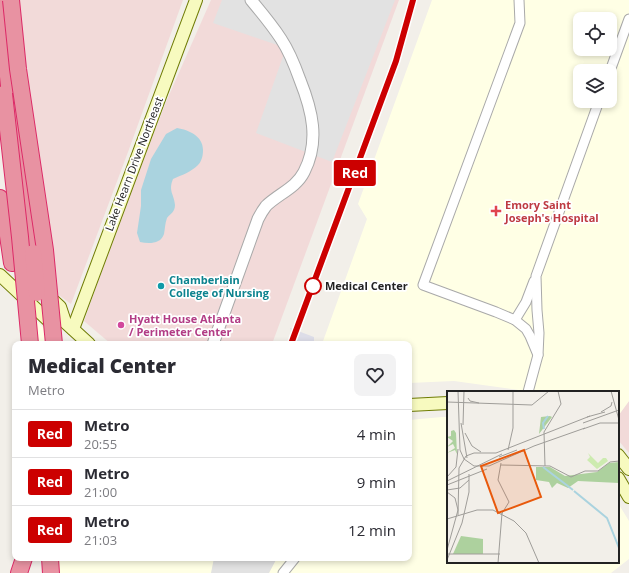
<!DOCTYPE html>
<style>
:root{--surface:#fff;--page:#f2f2f3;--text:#2b2b33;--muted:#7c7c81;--line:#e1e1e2}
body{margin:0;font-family:"Open Sans",sans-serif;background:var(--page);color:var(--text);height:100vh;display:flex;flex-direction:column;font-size:15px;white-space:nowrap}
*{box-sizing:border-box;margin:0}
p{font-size:13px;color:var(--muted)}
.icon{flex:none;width:22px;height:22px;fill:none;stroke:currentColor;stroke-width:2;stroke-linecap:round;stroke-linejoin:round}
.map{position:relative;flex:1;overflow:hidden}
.sheet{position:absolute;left:12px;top:341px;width:400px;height:220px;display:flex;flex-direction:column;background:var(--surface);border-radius:8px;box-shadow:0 2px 6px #0003}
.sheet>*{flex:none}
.badge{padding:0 8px;border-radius:3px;font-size:14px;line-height:26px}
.fabs{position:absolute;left:573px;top:12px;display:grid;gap:8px}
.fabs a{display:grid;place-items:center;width:44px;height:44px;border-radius:8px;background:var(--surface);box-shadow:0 2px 6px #0003;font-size:20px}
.map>.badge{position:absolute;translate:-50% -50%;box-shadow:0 0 0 2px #fff}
.round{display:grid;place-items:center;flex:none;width:42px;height:42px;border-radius:8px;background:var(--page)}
.summary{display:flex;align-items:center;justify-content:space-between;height:68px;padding:0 16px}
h1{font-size:19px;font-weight:800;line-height:30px}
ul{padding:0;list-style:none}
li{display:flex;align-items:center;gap:12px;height:48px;padding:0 16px;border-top:1px solid var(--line)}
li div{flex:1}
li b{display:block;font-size:15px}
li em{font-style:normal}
li .badge{min-width:44px;font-weight:700;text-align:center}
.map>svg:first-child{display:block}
.commercial{fill:#f2dad9}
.education{fill:#ffffe5;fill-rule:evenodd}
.parking{fill:#e2e2e2}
.plaza{fill:#dddde8}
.water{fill:#aad3df}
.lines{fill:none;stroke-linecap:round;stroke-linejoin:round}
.minor-casing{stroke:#a9a9a9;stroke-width:11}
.tertiary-casing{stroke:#a9a9a9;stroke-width:13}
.secondary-casing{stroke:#707d05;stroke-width:14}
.motorway-casing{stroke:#dc2a67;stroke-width:18}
.minor{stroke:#fff;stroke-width:9}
.tertiary{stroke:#fff;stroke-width:11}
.secondary{stroke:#f7fabf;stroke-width:12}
.motorway{stroke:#e892a2;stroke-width:16}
.rail-casing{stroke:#707070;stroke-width:3.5}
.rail{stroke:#fff;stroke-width:2;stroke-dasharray:6;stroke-linecap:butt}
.motorway-bridge-casing{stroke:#dc2a67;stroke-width:18;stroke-linecap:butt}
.motorway-bridge{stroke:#e892a2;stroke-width:16}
.line-casing{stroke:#fff;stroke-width:9}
.line{stroke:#c00;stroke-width:6}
.health-dot{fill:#e0444e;stroke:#fff;stroke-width:1.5}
.culture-dot{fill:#0f9aa8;stroke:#fff;stroke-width:1.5}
.stop-dot{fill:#fff;stroke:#c00;stroke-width:2}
.hotel-dot{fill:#d1479c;stroke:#fff;stroke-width:1.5}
.labels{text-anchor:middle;stroke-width:3.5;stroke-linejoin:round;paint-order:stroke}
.street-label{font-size:11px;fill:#222;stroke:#fff}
.health-label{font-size:11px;font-weight:bold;fill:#be3a42;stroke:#fff;text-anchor:start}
.culture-label{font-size:11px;font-weight:bold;fill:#0d838f;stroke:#fff;text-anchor:start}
.stop-label{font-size:11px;font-weight:bold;fill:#222;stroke:#fff;text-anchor:start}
.hotel-label{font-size:11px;font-weight:bold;fill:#b23c85;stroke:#fff;text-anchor:start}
.inset-river{fill:none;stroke:#aad3df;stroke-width:2}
.inset-road{fill:none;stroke:#9f9d99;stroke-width:1}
.view{fill:#e8590c;fill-opacity:0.15;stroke:#e8590c;stroke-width:2}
.inset-edge{fill:none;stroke:#222;stroke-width:2}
</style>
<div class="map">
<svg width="629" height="573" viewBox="0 0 629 573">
<rect width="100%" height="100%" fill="#f2efe9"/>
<g class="commercial">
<path d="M 7,0 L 183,0 L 128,152 L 71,304 L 26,271 Z"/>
<path d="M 211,0 L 399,0 L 272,344 L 111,344 L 84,321 L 122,214 L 166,102 Z"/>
<path d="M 629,401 L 629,453 L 618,440 L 618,416 Z"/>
</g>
<g class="education">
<path d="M 432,0 L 629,0 L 629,401 L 618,416 L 618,392 L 533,392 L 454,381 L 409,383 L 409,344 L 322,344 L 367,219 L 358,204 ZM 580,19 L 610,19 L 610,49 L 580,49 ZM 580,71 L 610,71 L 610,101 L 580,101 Z"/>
<path d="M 22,309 L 38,322 L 59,344 L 22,344 Z"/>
<path d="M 442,417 L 448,417 L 448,562 L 618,562 L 618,503 L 629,521 L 629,559 L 611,573 L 53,573 L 48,558 L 409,558 L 409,420 Z"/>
</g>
<g class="parking">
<path d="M 222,0 L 395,0 L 332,162 L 256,133 L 286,48 L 213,23 Z"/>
<path d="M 214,558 L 277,558 L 269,573 L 211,573 Z"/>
</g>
<path class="plaza" d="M 290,328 L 314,337 L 314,344 L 298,344 Z"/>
<path class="water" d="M 177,128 C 189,130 203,136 203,150 C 203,155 202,161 198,165 C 191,172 182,175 173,179 C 168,191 174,194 175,205 C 175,212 170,214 167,218 C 165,223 165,229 164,234 C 161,244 149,244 140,242 L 137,233 L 141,206 L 141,190 L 151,159 L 166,134 Z"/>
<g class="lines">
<g class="minor-casing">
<g id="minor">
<path d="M 519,0 L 520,23 L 423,285 L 496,312 L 515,320 L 526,329 L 530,336 L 538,355"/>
<path d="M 610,71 L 629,19"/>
<path d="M 515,320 L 526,302 L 534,281"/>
<path d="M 528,392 L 538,355 L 539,333 L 537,310 L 536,276 L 599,101"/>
<path d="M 283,573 L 295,558"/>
</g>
</g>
<g class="tertiary-casing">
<path id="tertiary" d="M 213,344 L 258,219 C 260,215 263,210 266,206 C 278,194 296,188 304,172 C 320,141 312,110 300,80 C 295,66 289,51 281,39 C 272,25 261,12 251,0"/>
</g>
<g class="secondary-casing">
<g id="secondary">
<path d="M 0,275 L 51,323 L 55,323"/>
<path d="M 47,295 L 60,307 L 65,322 L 89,344"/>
<path d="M 73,329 L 196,0"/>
<path d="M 409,405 L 448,403"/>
<path d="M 618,455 L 629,469"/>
<path d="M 618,478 L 629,497"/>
</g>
</g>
<g class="motorway-casing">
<g id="motorway">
<path d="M 0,0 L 9,86 L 33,253"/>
<path d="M 0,198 L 6,222 L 12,263"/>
<path d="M 50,558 L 51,573"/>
<path d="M 19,573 L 24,558"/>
</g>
</g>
<use href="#minor" class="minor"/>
<use href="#tertiary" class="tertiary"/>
<use href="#secondary" class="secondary"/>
<use href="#motorway" class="motorway"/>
<g class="rail-casing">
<path id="rail" d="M 291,344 L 396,61 L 405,33 L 413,0"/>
</g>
<use href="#rail" class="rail"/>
<g class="motorway-bridge-casing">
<g id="motorway-bridge">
<path d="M 11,0 L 18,69 L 45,250 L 54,344"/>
<path d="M 4,94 L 20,237 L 30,344"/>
<path d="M 33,253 L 37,293"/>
</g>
</g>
<use href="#motorway-bridge" class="motorway-bridge"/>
</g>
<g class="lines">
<g class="line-casing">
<path id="line" d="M 291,344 L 396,61 L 413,0"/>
</g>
<use href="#line" class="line"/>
</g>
<path class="health-dot" d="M494 205h4v4h4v4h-4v4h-4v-4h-4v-4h4z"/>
<circle class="culture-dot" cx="161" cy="286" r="4"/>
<circle class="stop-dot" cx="313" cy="286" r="8"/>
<circle class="hotel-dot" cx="121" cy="325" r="4"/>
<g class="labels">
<g class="street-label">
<text transform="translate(134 164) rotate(-69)" y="4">Lake Hearn Drive Northeast</text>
</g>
<g class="health-label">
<text x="505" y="209">Emory Saint<tspan x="505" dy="13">Joseph's Hospital</tspan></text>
</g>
<g class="culture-label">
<text x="169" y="284">Chamberlain<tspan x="169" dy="13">College of Nursing</tspan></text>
</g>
<g class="stop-label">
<text x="325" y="290">Medical Center</text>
</g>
<g class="hotel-label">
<text x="129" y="323">Hyatt House Atlanta<tspan x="129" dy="13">/ Perimeter Center</tspan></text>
</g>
</g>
<g transform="translate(447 391)">
<rect width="172" height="172" fill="#f2efe9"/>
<path d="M 141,62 L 151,72 L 156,67 L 159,67 L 161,70 L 150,78 L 140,69 L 143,66 Z" fill="#cdebb0"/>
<path d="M 103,25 L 105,26 L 92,43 L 94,26 ZM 7,39 L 9,42 L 10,63 L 8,59 L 0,62 L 8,57 L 6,53 L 0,56 L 6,50 L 0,46 L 4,45 L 4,40 ZM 172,71 L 172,92 L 131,90 L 121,97 L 110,92 L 105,97 L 102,91 L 89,89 L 89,76 L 103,76 L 118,85 L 150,81 L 162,72 ZM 14,145 L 36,148 L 36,163 L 6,163 Z" fill="#add19e"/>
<path class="inset-river" d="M 97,38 L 96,32 L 101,25M 96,76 L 126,99M 127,100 L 160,127 L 172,157"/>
<path class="inset-road" d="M 11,0 L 13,59 L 17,68 L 27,75 L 42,75 L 87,55 L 138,37M 164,0 L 172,29M 21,7 L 23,10 L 32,12M 0,11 L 85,14 L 102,0M 154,21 L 164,15 L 165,11M 140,26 L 158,21M 14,32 L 20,67M 136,32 L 172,19M 16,34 L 17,0M 136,38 L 153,32 L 172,32M 18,42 L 25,55 L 34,61M 61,59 L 66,37 L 66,0M 52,66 L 70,59M 54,74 L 103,75 L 124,86 L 138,80 L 151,80 L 163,71 L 172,70M 98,75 L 97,41 L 114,13 L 111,0M 0,86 L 9,76 L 11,58M 0,90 L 55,63M 0,94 L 40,78M 0,99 L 13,97 L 22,89M 0,101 L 8,107 L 11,119 L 0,159M 11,124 L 12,77 L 19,65 L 27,62 L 49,62 L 143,25M 54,124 L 62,111 L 51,89 L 54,72M 0,128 L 30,119 L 46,119 L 67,130 L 79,142 L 92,172M 1,163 L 53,163M 0,169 L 15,132 L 22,101 L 22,83M 51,172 L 55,122"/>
<path class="view" d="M 77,59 L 94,106 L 51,122 L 34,75 Z"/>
<rect width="172" height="172" class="inset-edge"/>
</g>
</svg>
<div class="fabs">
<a><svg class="icon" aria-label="locate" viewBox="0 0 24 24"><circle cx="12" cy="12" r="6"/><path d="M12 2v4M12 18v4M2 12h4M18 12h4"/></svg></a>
<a><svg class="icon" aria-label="layers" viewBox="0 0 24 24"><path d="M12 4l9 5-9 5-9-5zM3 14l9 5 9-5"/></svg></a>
</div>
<b class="badge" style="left:355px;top:173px;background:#c00;color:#fff">Red</b>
<section class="sheet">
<div class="summary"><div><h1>Medical Center</h1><p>Metro</p></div><a class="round"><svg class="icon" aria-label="heart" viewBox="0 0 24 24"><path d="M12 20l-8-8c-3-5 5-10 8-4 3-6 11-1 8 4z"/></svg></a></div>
<ul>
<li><span class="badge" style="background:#c00;color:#fff">Red</span><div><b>Metro</b><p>20:55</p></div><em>4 min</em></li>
<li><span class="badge" style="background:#c00;color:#fff">Red</span><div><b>Metro</b><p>21:00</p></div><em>9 min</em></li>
<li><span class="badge" style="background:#c00;color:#fff">Red</span><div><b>Metro</b><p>21:03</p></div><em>12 min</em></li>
</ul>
</section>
</div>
